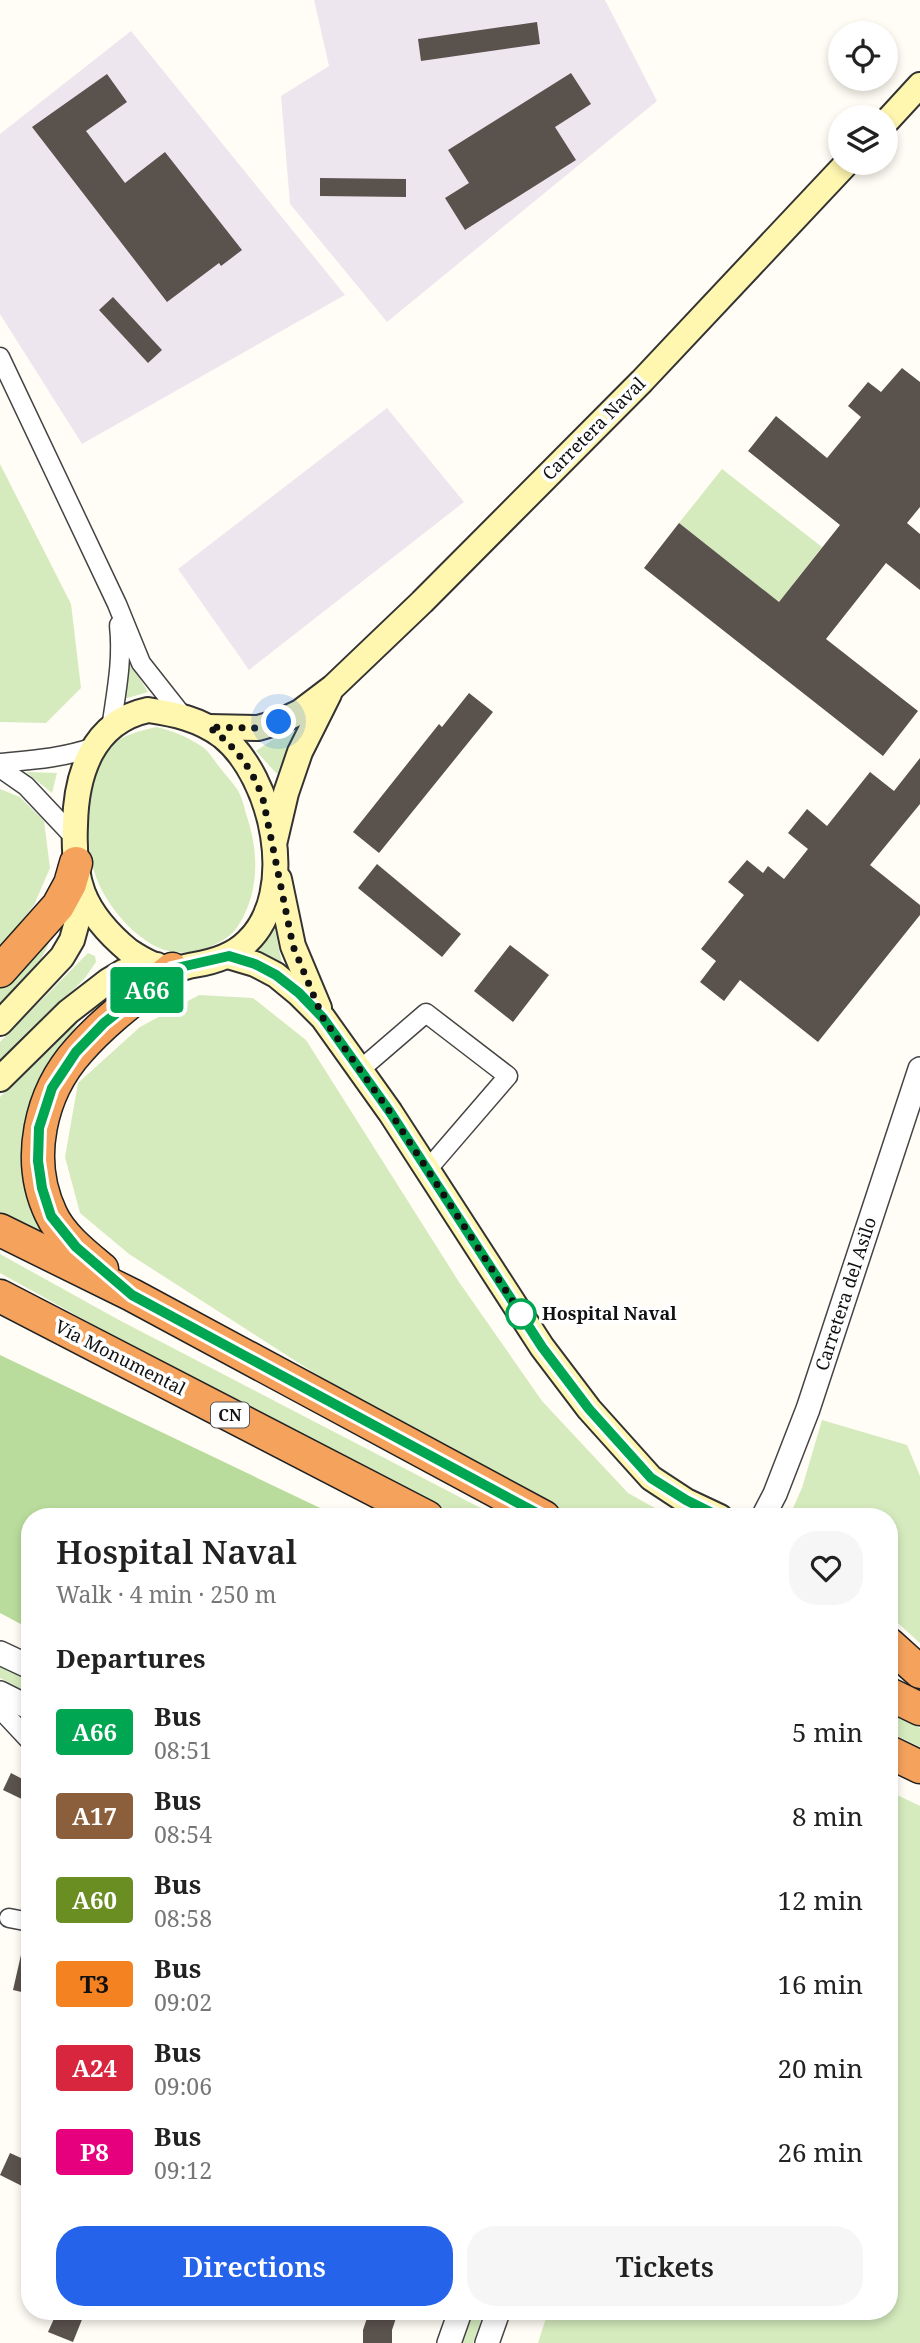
<!DOCTYPE html>
<meta charset="utf-8">
<style>
:root{--surface:#fff;--page:#f6f6f6;--text:#222;--muted:#767676;--accent:#2563eb}
body{margin:0;font-family:"Noto Serif",serif;background:var(--page);color:var(--text);height:100vh;display:flex;flex-direction:column;font-size:26px;white-space:nowrap}
*{box-sizing:border-box;margin:0}
p{font-size:23px;color:var(--muted)}
.icon{flex:none;width:38px;height:38px;fill:none;stroke:currentColor;stroke-width:2;stroke-linecap:round;stroke-linejoin:round}
.map{position:relative;flex:1;overflow:hidden}
.details{position:absolute;left:21px;top:1508px;width:877px;height:812px;display:flex;flex-direction:column;background:var(--surface);border-radius:28px;box-shadow:0 4px 10px #0003}
.details>*{flex:none}
.badge{padding:0 14px;border-radius:5px;font-size:24px;line-height:46px}
.controls{position:absolute;left:828px;top:21px;display:grid;gap:14px}
.controls a{display:grid;place-items:center;width:70px;height:70px;border-radius:50%;background:var(--surface);box-shadow:0 4px 10px #0003;font-size:35px}
.you{position:absolute;width:35px;height:35px;margin:-18px;border:5px solid #fff;border-radius:50%;background:#1a73e8;box-shadow:0 0 0 10px #1a73e833}
.map>.badge{position:absolute;translate:-50% -50%;box-shadow:0 0 0 4px #fff}
h2{padding:0 35px;font-size:26px;line-height:63px}
.round{display:grid;place-items:center;flex:none;width:74px;height:74px;border-radius:28px;background:var(--page)}
.summary{display:flex;align-items:center;justify-content:space-between;height:119px;padding:0 35px}
h1{font-size:33px;font-weight:600;line-height:52px}
.primary-button{display:flex;gap:14px;margin-top:auto;padding:14px 35px}
.primary-button a{flex:1;height:80px;border-radius:28px;background:var(--accent);color:#fff;font-size:28px;font-weight:600;line-height:80px;text-align:center}
.primary-button a+a{background:var(--page);color:var(--text)}
ul{padding:0;list-style:none}
li{display:flex;align-items:center;gap:21px;height:84px;padding:0 35px}
li div{flex:1}
li b{display:block;font-size:26px}
li em{font-style:normal}
li .badge{min-width:77px;font-weight:700;text-align:center}
.map>svg:first-child{display:block}
.industrial{fill:#eee6ef}
.green{fill:#d5ebbd}
.forest{fill:#b9dc9c}
.building{fill:#5a524d}
.lines{fill:none;stroke-linecap:round;stroke-linejoin:round}
.minor-casing{stroke:#444;stroke-width:21}
.tertiary-casing{stroke:#444;stroke-width:26}
.secondary-casing{stroke:#333;stroke-width:28}
.motorway-casing{stroke:#222;stroke-width:35}
.minor{stroke:#fff;stroke-width:18}
.tertiary{stroke:#fff;stroke-width:23}
.secondary{stroke:#fff6b0;stroke-width:24}
.motorway{stroke:#f5a25d;stroke-width:32}
.line-casing{stroke:#fff;stroke-width:16}
.line{stroke:#00a651;stroke-width:10}
.walk{stroke:#111;stroke-width:7;stroke-dasharray:0 12.6}
.stop-dot{fill:#fff;stroke:#00a651;stroke-width:3.5}
.labels{text-anchor:middle;stroke-width:7;stroke-linejoin:round;paint-order:stroke}
.shield{fill:#fff;stroke:#585858;stroke-width:2}
.shield-label{font-size:16px;font-weight:bold;fill:#111}
.street-label{font-size:18px;fill:#111;stroke:#fff}
.stop-label{font-size:18px;font-weight:bold;fill:#111;stroke:#fff;text-anchor:start}
</style>
<div class="map">
<svg width="920" height="2343" viewBox="0 0 920 2343">
<rect width="100%" height="100%" fill="#fffdf5"/>
<g class="industrial">
<path d="M 314,0 L 605,0 L 657,101 L 387,322 L 290,204 L 281,96 L 329,66 Z"/>
<path d="M 131,31 L 345,295 L 82,444 L 0,314 L 0,134 Z"/>
<path d="M 387,408 L 464,502 L 249,670 L 178,569 Z"/>
</g>
<g class="green">
<path d="M 0,464 L 71,604 L 81,688 L 46,723 L 0,722 Z"/>
<path d="M 722,469 L 822,547 L 779,602 L 679,523 Z"/>
<path d="M 130,663 L 148,692 L 124,699 Z"/>
<path d="M 299,722 L 277,774 L 256,751 Z"/>
<path d="M 156,727 C 174,731 188,737 204,748 C 210,753 215,762 221,769 C 226,775 232,782 237,789 C 242,797 244,806 246,814 C 259,851 260,892 238,926 C 232,936 219,943 209,947 C 193,954 173,955 157,947 C 129,933 103,901 94,871 C 84,838 83,769 112,745 C 125,734 140,731 156,727 Z"/>
<path d="M 26,772 L 57,773 L 52,793 Z"/>
<path d="M 0,789 L 20,797 L 44,821 L 50,868 L 34,905 L 0,948 Z"/>
<path d="M 273,921 L 282,963 L 254,947 Z"/>
<path d="M 53,928 C 47,961 23,982 0,1006 L 0,984 Z"/>
<path d="M 88,953 L 95,956 L 96,962 L 85,978 L 0,1064 L 0,1042 Z"/>
<path d="M 199,995 L 253,998 L 306,1040 L 459,1282 L 542,1401 L 628,1493 L 671,1517 L 562,1517 L 322,1378 L 129,1254 L 80,1213 L 65,1157 L 78,1083 L 140,1027 Z"/>
<path d="M 81,1016 L 44,1086 L 51,1235 L 27,1235 L 0,1219 L 0,1097 Z"/>
<path d="M 0,1254 L 119,1320 L 498,1517 L 461,1517 L 121,1340 L 0,1273 Z"/>
<path d="M 822,1420 L 907,1445 L 920,1476 L 920,1643 L 889,1615 L 889,1517 L 796,1517 L 793,1508 L 802,1488 Z"/>
<path d="M 0,1661 L 30,1676 L 30,1693 L 0,1678 Z"/>
<path d="M 889,1713 L 920,1728 L 920,1747 L 889,1732 Z"/>
<path d="M 889,1791 L 920,1806 L 920,2343 L 538,2343 L 548,2312 L 889,2312 Z"/>
<path d="M 471,2312 L 484,2312 L 473,2343 L 460,2343 Z"/>
</g>
<path class="forest" d="M 0,1355 L 339,1517 L 30,1517 L 30,1629 L 0,1613 Z"/>
<g class="building">
<path d="M 537,22 L 540,44 L 421,61 L 418,39 Z"/>
<path d="M 571,73 L 591,104 L 555,127 L 576,160 L 465,230 L 445,198 L 469,183 L 448,150 Z"/>
<path d="M 107,74 L 127,102 L 86,131 L 125,183 L 165,152 L 242,250 L 221,266 L 219,263 L 167,302 L 32,127 Z"/>
<path d="M 320,178 L 406,179 L 406,197 L 320,196 Z"/>
<path d="M 113,297 L 162,350 L 148,363 L 99,310 Z"/>
<path d="M 902,368 L 920,382 L 920,507 L 907,523 L 920,534 L 920,590 L 886,563 L 826,639 L 918,711 L 883,756 L 644,568 L 679,523 L 779,602 L 840,525 L 748,451 L 776,416 L 827,458 L 861,417 L 848,406 L 868,382 L 881,392 Z"/>
<path d="M 469,693 L 493,712 L 379,853 L 353,832 L 439,724 L 442,727 Z"/>
<path d="M 920,758 L 920,804 L 870,865 L 920,905 L 920,915 L 818,1042 L 740,980 L 724,1001 L 700,982 L 716,961 L 701,949 L 744,895 L 728,882 L 747,860 L 763,873 L 768,866 L 784,879 L 808,849 L 788,833 L 807,809 L 827,826 L 870,772 L 894,791 Z"/>
<path d="M 377,864 L 461,934 L 442,957 L 358,888 Z"/>
<path d="M 510,945 L 549,975 L 513,1022 L 474,991 Z"/>
<path d="M 11,1773 L 30,1783 L 30,1803 L 3,1790 Z"/>
<path d="M 23,1946 L 30,1947 L 30,1994 L 13,1990 Z"/>
<path d="M 10,2153 L 30,2162 L 30,2190 L 0,2175 Z"/>
<path d="M 57,2312 L 85,2312 L 73,2342 L 48,2332 Z"/>
<path d="M 369,2312 L 398,2312 L 392,2330 L 392,2343 L 363,2343 L 363,2330 Z"/>
</g>
<g class="lines">
<g class="minor-casing">
<g id="minor">
<path d="M 0,357 L 117,604 L 141,663 L 182,715"/>
<path d="M 111,729 C 116,692 123,662 119,625"/>
<path d="M 0,763 C 32,760 63,758 94,747"/>
<path d="M 0,768 L 26,786 L 74,837"/>
<path d="M 361,1069 L 426,1013 L 508,1076 L 427,1170"/>
<path d="M 0,1709 L 30,1741"/>
<path d="M 9,1918 L 30,1922"/>
</g>
</g>
<g class="tertiary-casing">
<g id="tertiary">
<path d="M 763,1517 L 775,1494 L 808,1409 L 920,1069"/>
<path d="M 0,1653 L 30,1667"/>
<path d="M 0,1693 L 30,1708"/>
<path d="M 449,2343 L 460,2312"/>
<path d="M 487,2343 L 498,2312"/>
</g>
</g>
<g class="secondary-casing">
<g id="secondary">
<path d="M 886,122 L 920,85"/>
<path d="M 148,710 C 175,714 199,719 222,736 C 273,777 299,893 247,942 C 233,956 213,962 194,965 C 187,966 180,969 173,969 C 159,969 141,959 129,951 C 111,936 92,916 83,893 C 75,872 74,848 75,825 C 76,775 92,722 148,710 Z"/>
<path d="M 209,727 L 258,728 L 279,722 L 300,712 L 333,687 L 422,602 L 642,381 L 847,163"/>
<path d="M 275,840 L 286,793 L 300,752 L 329,694"/>
<path d="M 279,879 L 293,946 L 319,1008"/>
<path d="M 228,956 L 255,964 L 276,975 L 299,994 L 323,1018 L 390,1112 L 542,1347 L 589,1409 L 651,1478 L 686,1501 L 720,1517"/>
<path d="M 0,1023 L 62,957 L 72,940 L 84,896"/>
<path d="M 0,1079 L 68,1012 L 108,981 L 123,972 L 137,968 L 157,965"/>
</g>
</g>
<g class="motorway-casing">
<g id="motorway">
<path d="M 0,971 L 58,906 L 70,884 L 76,863"/>
<path d="M 0,1230 L 132,1295 L 544,1517"/>
<path d="M 102,1269 C 84,1254 61,1236 51,1214 C 25,1160 40,1093 79,1050 C 106,1019 140,995 172,969"/>
<path d="M 0,1296 L 427,1517"/>
<path d="M 889,1644 L 920,1672"/>
<path d="M 889,1694 L 920,1709"/>
<path d="M 889,1752 L 920,1767"/>
</g>
</g>
<use href="#minor" class="minor"/>
<use href="#tertiary" class="tertiary"/>
<use href="#secondary" class="secondary"/>
<use href="#motorway" class="motorway"/>
</g>
<g class="lines">
<g class="line-casing">
<path id="line" d="M 544,1517 L 132,1295 L 76,1247 L 51,1216 L 42,1188 L 38,1161 L 39,1128 L 52,1088 L 76,1052 L 104,1023 L 172,969 L 229,956 L 255,964 L 276,975 L 299,993 L 323,1018 L 390,1112 L 542,1347 L 589,1409 L 651,1478 L 686,1500 L 720,1517"/>
</g>
<use href="#line" class="line"/>
<path class="walk" d="M 279,722 L 258,728 L 209,727 C 236,747 252,768 263,799 L 293,946 L 323,1018 L 390,1112 L 521,1314"/>
</g>
<circle class="stop-dot" cx="521" cy="1314" r="14"/>
<g class="labels">
<rect class="shield" x="211" y="1402.5" width="38" height="25" rx="5"/>
<g class="shield-label">
<text x="230" y="1421">CN</text>
</g>
<g class="street-label">
<text transform="translate(594 429) rotate(-45)" y="6">Carretera Naval</text>
<text transform="translate(846 1294) rotate(-72)" y="6">Carretera del Asilo</text>
<text transform="translate(120 1358) rotate(27)" y="6">Vía Monumental</text>
</g>
<g class="stop-label">
<text x="542" y="1320">Hospital Naval</text>
</g>
</g>
</svg>
<div class="controls">
<a><svg class="icon" aria-label="locate" viewBox="0 0 24 24"><circle cx="12" cy="12" r="6"/><path d="M12 2v4M12 18v4M2 12h4M18 12h4"/></svg></a>
<a><svg class="icon" aria-label="layers" viewBox="0 0 24 24"><path d="M12 4l9 5-9 5-9-5zM3 14l9 5 9-5"/></svg></a>
</div>
<div class="you" style="left:279px;top:722px"></div>
<b class="badge" style="left:147px;top:990px;background:#00a651;color:#fff">A66</b>
<section class="details">
<div class="summary"><div><h1>Hospital Naval</h1><p>Walk · 4 min · 250 m</p></div><a class="round"><svg class="icon" aria-label="heart" viewBox="0 0 24 24"><path d="M12 20l-8-8c-3-5 5-10 8-4 3-6 11-1 8 4z"/></svg></a></div>
<h2>Departures</h2>
<ul>
<li><span class="badge" style="background:#00a651;color:#fff">A66</span><div><b>Bus</b><p>08:51</p></div><em>5 min</em></li>
<li><span class="badge" style="background:#8b5e3c;color:#fff">A17</span><div><b>Bus</b><p>08:54</p></div><em>8 min</em></li>
<li><span class="badge" style="background:#6b8e23;color:#fff">A60</span><div><b>Bus</b><p>08:58</p></div><em>12 min</em></li>
<li><span class="badge" style="background:#f58220;color:#111">T3</span><div><b>Bus</b><p>09:02</p></div><em>16 min</em></li>
<li><span class="badge" style="background:#d7263d;color:#fff">A24</span><div><b>Bus</b><p>09:06</p></div><em>20 min</em></li>
<li><span class="badge" style="background:#e6007e;color:#fff">P8</span><div><b>Bus</b><p>09:12</p></div><em>26 min</em></li>
</ul>
<div class="primary-button"><a>Directions</a><a>Tickets</a></div>
</section>
</div>
